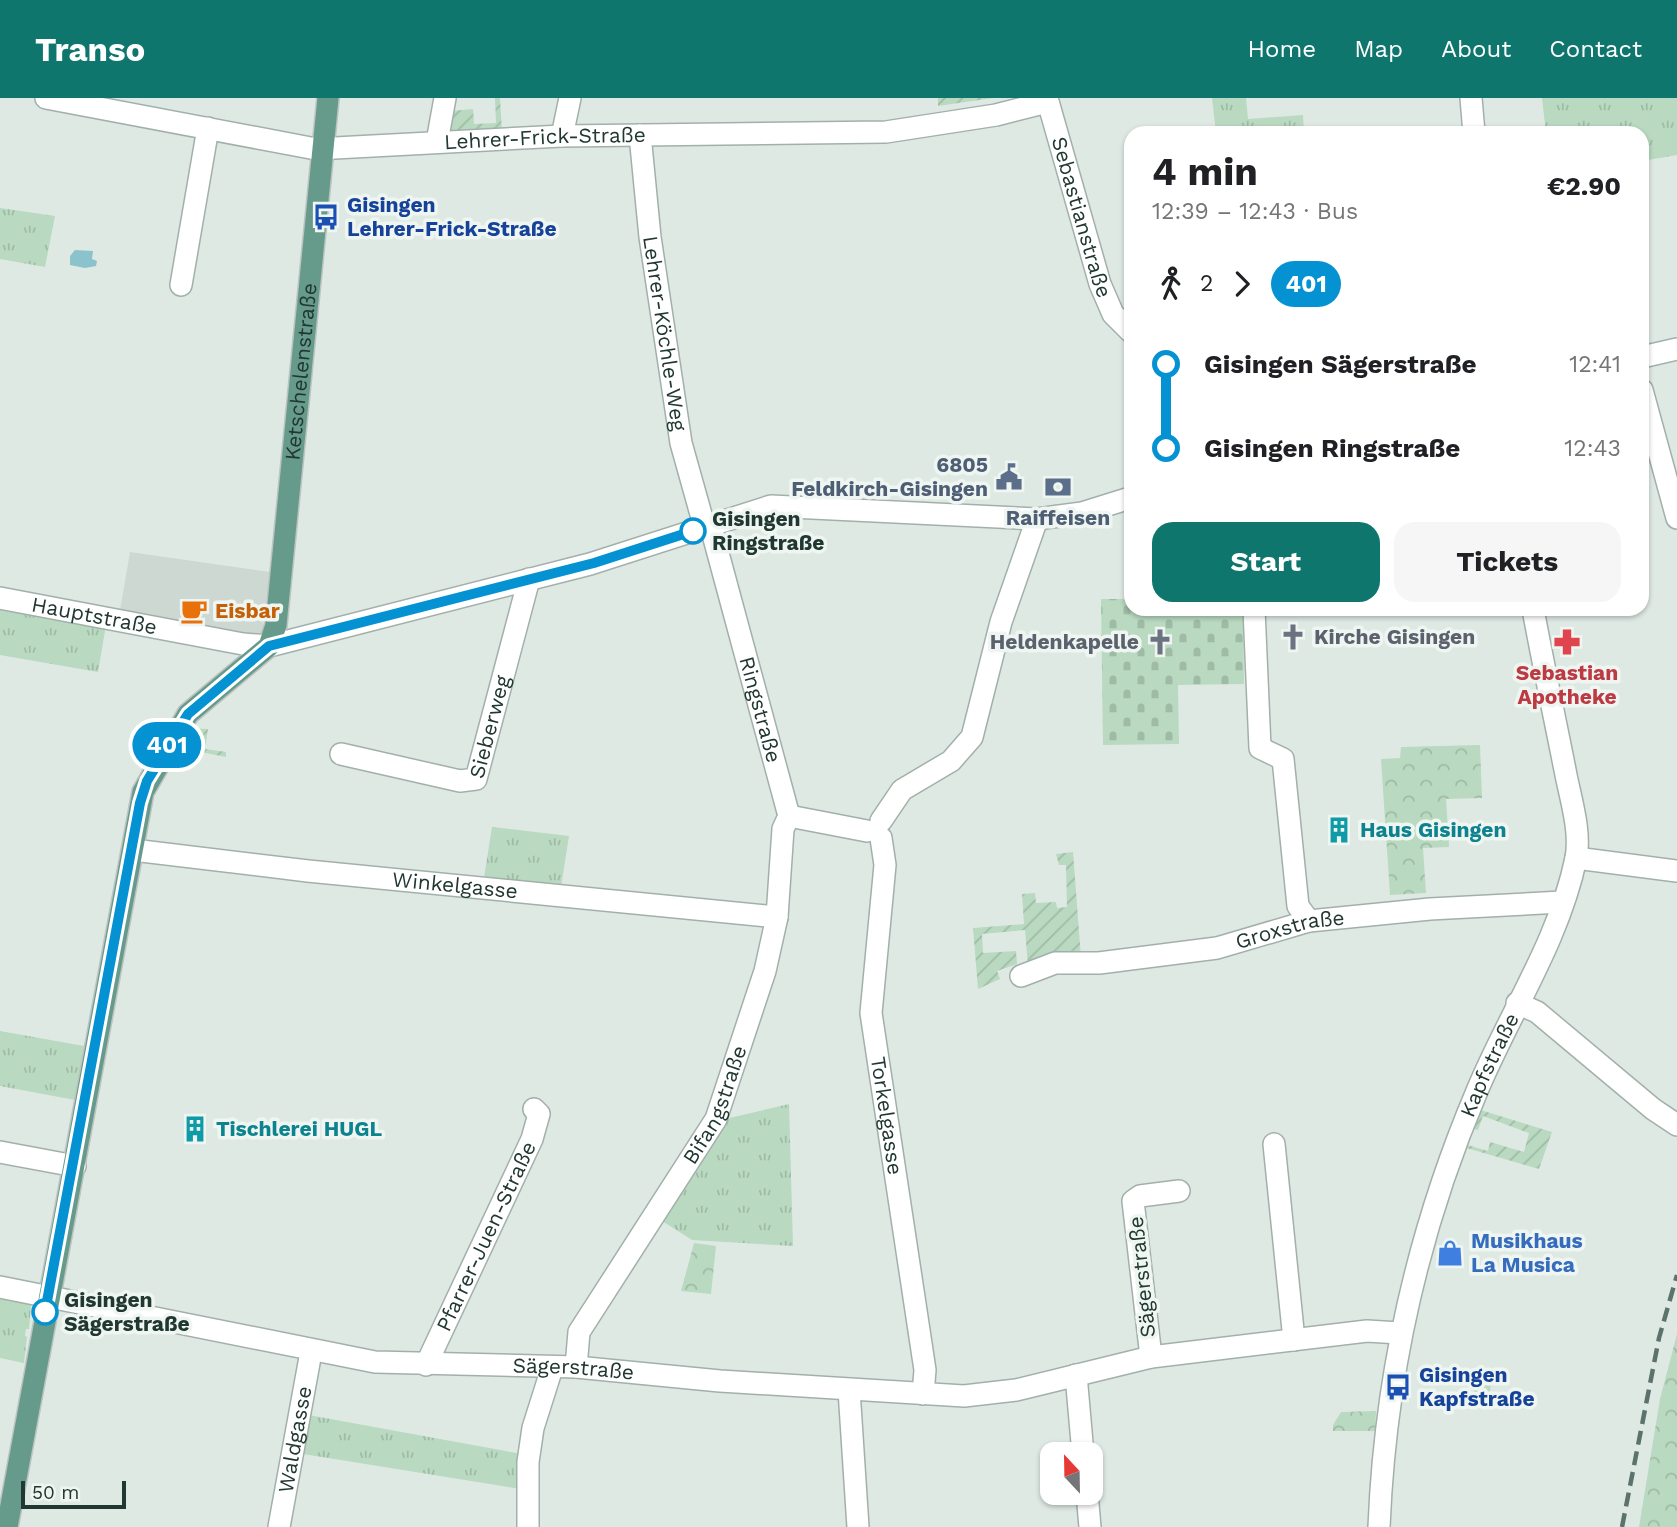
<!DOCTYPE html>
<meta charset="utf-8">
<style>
:root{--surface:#fff;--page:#f6f6f6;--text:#202124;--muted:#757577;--accent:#0f766e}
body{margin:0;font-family:"Work Sans",sans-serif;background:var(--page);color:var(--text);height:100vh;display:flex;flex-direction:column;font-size:26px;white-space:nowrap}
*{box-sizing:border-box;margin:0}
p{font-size:23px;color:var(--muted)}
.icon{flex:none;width:38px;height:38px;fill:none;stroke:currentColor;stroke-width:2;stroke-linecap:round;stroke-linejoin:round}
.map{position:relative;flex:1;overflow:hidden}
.panel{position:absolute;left:1124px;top:28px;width:525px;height:490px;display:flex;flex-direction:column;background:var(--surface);border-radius:21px;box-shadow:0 2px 5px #0004}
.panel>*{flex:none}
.badge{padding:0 14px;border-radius:23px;font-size:24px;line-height:46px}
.needle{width:46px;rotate:338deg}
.fabs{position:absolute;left:1040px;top:1344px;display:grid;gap:14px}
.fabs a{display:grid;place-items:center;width:63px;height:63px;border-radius:14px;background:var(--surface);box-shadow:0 2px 5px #0004;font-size:35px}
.scale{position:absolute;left:21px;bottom:18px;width:105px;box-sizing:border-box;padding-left:7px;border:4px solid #213731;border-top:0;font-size:19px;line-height:24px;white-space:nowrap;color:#213731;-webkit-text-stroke:5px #eff6f2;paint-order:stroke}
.map>.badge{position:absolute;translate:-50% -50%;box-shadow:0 0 0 4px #fff}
.legs{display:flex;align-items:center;gap:10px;height:77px;padding:0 28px;font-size:23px}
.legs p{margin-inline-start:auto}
.overview{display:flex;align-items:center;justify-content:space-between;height:119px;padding:0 28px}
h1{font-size:38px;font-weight:700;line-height:52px}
.action{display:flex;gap:14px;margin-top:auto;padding:14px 28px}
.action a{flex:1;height:80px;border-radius:21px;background:var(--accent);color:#fff;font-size:28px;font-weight:700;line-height:80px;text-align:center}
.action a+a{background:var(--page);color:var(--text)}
ul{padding:0 28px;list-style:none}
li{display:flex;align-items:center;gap:24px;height:84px;font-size:26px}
li i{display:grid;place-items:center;width:10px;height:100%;margin:0 9px;background:currentColor}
li i::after{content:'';width:18px;height:18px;margin:-9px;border:5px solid;border-radius:50%;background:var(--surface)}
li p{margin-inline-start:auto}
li:first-child i{background:linear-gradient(#0000 50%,currentColor 0)}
li:last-child i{background:linear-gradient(currentColor 50%,#0000 0)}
header{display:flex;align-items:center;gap:42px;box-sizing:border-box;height:98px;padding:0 35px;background:var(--accent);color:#fff}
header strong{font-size:33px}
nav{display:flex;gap:38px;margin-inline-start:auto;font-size:24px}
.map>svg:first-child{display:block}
.built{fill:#cdd8d3}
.grass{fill:url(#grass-tufts)}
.forest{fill:url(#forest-crowns)}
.cemetery{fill:url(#cemetery-stones)}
.garden{fill:url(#garden-furrows)}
.water{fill:#8ac3cb}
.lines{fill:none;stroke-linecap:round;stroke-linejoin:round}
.minor-casing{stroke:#a2b0ab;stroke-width:24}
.major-casing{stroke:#bcc3c1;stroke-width:24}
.minor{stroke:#fff;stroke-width:21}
.major{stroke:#669b8c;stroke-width:21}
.rail{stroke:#5b736c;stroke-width:4.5;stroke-dasharray:14 7;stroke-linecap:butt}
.line-1-casing{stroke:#fff;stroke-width:16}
.line-1{stroke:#0492d2;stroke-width:10}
.stop-1-dot{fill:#fff;stroke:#0492d2;stroke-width:3.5}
.labels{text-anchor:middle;stroke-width:7;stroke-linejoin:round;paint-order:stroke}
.street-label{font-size:21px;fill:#213731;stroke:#eff6f2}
.transit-label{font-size:21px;font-weight:bold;fill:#164399;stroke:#eff6f2;text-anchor:start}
.service-label{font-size:21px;font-weight:bold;fill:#4e5e75;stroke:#eff6f2;text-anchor:end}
.stop-label{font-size:21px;font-weight:bold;fill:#213731;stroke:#eff6f2;text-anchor:start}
.food-label{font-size:21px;font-weight:bold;fill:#c56008;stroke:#eff6f2;text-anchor:start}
.worship-label{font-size:21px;font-weight:bold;fill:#5b616d;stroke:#eff6f2;text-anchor:start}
.health-label{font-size:21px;font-weight:bold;fill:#be3a42;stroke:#eff6f2}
.culture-label{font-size:21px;font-weight:bold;fill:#0d838f;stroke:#eff6f2;text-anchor:start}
.shop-label{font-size:21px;font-weight:bold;fill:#366cbe;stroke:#eff6f2;text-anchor:start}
</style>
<header>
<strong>Transo</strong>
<nav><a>Home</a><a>Map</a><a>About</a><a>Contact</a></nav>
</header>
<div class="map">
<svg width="1677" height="1429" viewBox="0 0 1677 1429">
<defs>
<pattern id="grass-tufts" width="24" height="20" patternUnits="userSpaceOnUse" patternTransform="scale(1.75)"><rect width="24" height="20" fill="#b9d9c0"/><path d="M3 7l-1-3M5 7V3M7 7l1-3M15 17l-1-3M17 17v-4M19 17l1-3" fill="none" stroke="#9fbba5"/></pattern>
<pattern id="forest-crowns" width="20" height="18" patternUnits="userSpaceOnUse" patternTransform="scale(1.75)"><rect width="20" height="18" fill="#b9d9c0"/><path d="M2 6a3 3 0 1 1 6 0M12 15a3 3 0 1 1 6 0" fill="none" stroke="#9fbba5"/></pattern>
<pattern id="cemetery-stones" width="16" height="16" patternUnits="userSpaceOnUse" patternTransform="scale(1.75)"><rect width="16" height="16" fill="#b9d9c0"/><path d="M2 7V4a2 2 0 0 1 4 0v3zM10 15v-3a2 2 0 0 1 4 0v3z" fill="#9fbba5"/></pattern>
<pattern id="garden-furrows" width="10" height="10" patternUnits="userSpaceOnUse" patternTransform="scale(1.75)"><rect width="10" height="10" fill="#b9d9c0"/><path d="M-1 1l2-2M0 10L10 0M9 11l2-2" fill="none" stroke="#9fbba5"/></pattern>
</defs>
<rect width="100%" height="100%" fill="#dfe9e4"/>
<path class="built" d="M 130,454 L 270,474 L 262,537 L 257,542 L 119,518 Z"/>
<g class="grass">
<path d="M 1212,0 L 1246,0 L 1248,21 L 1303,17 L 1304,35 L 1216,35 Z"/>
<path d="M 1542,0 L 1677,0 L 1677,57 L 1642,63 L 1642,35 L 1546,35 Z"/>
<path d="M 0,110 L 55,118 L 45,169 L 0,161 Z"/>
<path d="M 0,507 L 101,525 L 105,533 L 98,574 L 0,557 Z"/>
<path d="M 492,729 L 569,738 L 560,795 L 483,786 Z"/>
<path d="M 0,933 L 84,948 L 75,1002 L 0,988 Z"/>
<path d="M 789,1006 L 793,1148 L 692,1142 L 659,1121 L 721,1022 Z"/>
<path d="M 0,1199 L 31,1207 L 29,1231 L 26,1231 L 25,1238 L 27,1239 L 24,1265 L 0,1260 Z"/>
<path d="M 303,1316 L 522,1356 L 521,1391 L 297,1355 Z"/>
</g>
<g class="forest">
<path d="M 1480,647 L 1482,700 L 1446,701 L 1449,749 L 1423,750 L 1426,795 L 1390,797 L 1381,661 L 1400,660 L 1401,649 Z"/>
<path d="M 694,1145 L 716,1148 L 711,1196 L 681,1193 Z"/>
<path d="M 1677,1236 L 1677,1429 L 1639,1429 L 1660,1301 Z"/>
<path d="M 1475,1282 L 1491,1284 L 1489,1305 L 1473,1303 Z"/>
<path d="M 1376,1313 L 1375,1333 L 1333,1333 L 1333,1327 L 1341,1314 Z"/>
</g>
<path class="cemetery" d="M 1101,501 L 1130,501 L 1130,511 L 1243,511 L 1244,586 L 1178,587 L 1179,646 L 1103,647 Z"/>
<g class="garden">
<path d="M 495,0 L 500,0 L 502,34 L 445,35 L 451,13 L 473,11 L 474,26 L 496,25 Z"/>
<path d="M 938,0 L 993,0 L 938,8 Z"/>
<path d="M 190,630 L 208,631 L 205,651 L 226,654 L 226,659 L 201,654 L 201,648 L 183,645 L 190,636 Z"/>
<path d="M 1073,754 L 1081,860 L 1028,868 L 1025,832 L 982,836 L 983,855 L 1016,853 L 1017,866 L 997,873 L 1000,881 L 978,891 L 973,830 L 1024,826 L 1022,796 L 1035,795 L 1036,805 L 1056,804 L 1057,810 L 1067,809 L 1066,767 L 1059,767 L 1056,756 Z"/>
<path d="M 1477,1011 L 1552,1034 L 1539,1071 L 1463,1049 L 1464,1046 L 1488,1053 L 1490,1044 L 1524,1054 L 1529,1035 L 1483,1018 L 1478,1032 L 1470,1030 Z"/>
</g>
<path class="water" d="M 75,152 L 93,153 L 92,161 L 97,163 L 96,168 L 85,170 L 70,167 L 70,158 Z"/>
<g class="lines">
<g class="minor-casing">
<g id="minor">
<path id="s1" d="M 46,0 L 316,51 L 562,38 L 886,34 L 996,17 L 1047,4"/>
<path id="s2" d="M 1047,0 L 1100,186 L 1113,216 L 1130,233"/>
<path d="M 1471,0 L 1474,35"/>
<path id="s3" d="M 640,37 L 650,139 L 681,345 L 702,420 L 712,433 L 789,718"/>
<path d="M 562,38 L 570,0"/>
<path d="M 437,44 L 445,0"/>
<path d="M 181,187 L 208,30"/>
<path d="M 1642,259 L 1677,251"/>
<path d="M 1642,292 L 1677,420"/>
<path id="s4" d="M 0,500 L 243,546 L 269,548 L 590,466 L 771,408 L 1037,421 L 1082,415 L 1130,400"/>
<path d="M 1254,511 L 1260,650 L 1283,661 L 1298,808 L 1309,823"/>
<path id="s5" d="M 341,656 L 460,683 L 476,681 L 529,481"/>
<path d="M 789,718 L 867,733"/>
<path d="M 881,723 L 902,692 L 951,663 L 972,639 L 1001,524 L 1037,421"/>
<path id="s6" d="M 881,740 L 885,767 L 871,915 L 925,1272 L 923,1296"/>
<path id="s7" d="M 133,752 L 308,773 L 777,819"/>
<path d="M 1576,760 L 1677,773"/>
<path id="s8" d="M 1021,878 L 1055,865 L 1099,865 L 1217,850 L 1309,823 L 1430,811 L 1562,804"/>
<path d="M 1517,905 L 1537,914 L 1653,1011 L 1677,1027"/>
<path d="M 1274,1046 L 1294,1242"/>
<path d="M 0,1054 L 75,1068"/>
<path id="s9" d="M 0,1189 L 375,1264 L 576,1269 L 720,1283 L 964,1298 L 1016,1292 L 1151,1259 L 1367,1233 L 1400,1235"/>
<path d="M 1151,1259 L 1133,1103 L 1140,1098 L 1179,1093"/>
<path id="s10" d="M 426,1267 L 532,1041 L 539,1016 L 534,1011"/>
<path id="s11" d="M 576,1269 L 579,1234 L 716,1021 L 765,873 L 777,819 L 783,731 L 789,718"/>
<path d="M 1076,1277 L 1083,1356"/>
<path d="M 849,1292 L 858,1429"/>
<path d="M 1087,1395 L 1090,1429"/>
<path id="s12" d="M 279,1429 L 311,1254"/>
<path d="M 528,1429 L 528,1364 L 533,1330 L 552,1270"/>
<path id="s13" d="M 1379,1429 C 1385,1279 1418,1132 1477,993 C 1509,916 1559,843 1576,760 C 1581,734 1571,702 1566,677 C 1555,621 1543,566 1533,511"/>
</g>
</g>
<g class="major-casing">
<g id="major">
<path id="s14" d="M 7,1429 L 143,694 L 188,616 L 269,548 L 276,527 L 328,0"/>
</g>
</g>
<use href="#minor" class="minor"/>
<use href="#major" class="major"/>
<path class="rail" d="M 1622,1429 L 1659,1240 L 1677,1177"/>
</g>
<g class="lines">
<g class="line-1-casing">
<path id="line-1" d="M 45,1214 L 140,705 L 147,683 L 188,616 L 269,548 L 594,465 L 693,433"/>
</g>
<use href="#line-1" class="line-1"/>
</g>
<defs>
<g id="bus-bare" transform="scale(2.1)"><path d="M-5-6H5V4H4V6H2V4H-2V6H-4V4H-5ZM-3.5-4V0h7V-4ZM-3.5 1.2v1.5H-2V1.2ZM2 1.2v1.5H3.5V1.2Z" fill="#1a4fb4" stroke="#eff6f2" stroke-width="2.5" paint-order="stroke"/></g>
<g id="civic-bare" transform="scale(2.1)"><path d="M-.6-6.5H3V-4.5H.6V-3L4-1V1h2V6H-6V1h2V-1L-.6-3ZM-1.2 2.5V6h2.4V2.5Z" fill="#5c6f8a" stroke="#eff6f2" stroke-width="2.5" paint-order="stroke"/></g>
<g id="bank-bare" transform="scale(2.1)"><path d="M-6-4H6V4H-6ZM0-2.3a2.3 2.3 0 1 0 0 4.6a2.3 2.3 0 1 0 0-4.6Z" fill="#5c6f8a" stroke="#eff6f2" stroke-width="2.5" paint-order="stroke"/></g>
<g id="cafe-bare" transform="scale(2.1)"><path d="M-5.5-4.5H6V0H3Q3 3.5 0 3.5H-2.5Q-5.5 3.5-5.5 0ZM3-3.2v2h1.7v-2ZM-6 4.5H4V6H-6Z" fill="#e8710a" stroke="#eff6f2" stroke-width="2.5" paint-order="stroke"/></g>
<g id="church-bare" transform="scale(2.1)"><path d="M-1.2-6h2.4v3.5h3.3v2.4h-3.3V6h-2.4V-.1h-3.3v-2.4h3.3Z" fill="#6b7280" stroke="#eff6f2" stroke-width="2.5" paint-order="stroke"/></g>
<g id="pharmacy-bare" transform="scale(2.1)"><path d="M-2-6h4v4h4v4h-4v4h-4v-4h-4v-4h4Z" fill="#e0444e" stroke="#eff6f2" stroke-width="2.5" paint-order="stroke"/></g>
<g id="building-bare" transform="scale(2.1)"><path d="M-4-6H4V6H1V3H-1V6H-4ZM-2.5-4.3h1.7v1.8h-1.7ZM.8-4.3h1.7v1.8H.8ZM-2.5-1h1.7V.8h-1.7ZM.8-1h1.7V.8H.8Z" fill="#0f9aa8" stroke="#eff6f2" stroke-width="2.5" paint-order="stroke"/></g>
<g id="shop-bare" transform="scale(2.1)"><path d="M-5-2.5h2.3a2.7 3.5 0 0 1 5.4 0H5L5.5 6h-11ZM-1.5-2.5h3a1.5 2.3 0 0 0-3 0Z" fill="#3f7fe0" stroke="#eff6f2" stroke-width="2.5" paint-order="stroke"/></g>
</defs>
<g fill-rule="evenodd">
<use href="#bus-bare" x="326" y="119"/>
<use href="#civic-bare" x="1009" y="379"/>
<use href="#bank-bare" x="1058" y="389"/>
<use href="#cafe-bare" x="194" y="513"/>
<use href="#church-bare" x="1293" y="539"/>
<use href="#church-bare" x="1160" y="544"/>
<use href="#pharmacy-bare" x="1567" y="544"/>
<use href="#building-bare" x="1339" y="732"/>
<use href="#building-bare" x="195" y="1031"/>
<use href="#shop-bare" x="1450" y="1155"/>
<use href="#bus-bare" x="1398" y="1289"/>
</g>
<g class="stop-1-dot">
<circle cx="693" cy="433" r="12"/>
<circle cx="45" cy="1214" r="12"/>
</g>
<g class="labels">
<g class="street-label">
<text dy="7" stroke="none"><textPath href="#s1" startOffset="504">Lehrer-Frick-Straße</textPath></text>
<text dy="7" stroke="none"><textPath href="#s2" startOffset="124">Sebastianstraße</textPath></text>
<text dy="7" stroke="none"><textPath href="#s3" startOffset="200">Lehrer-Köchle-Weg</textPath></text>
<text dy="7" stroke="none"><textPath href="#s14" startOffset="1220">Ketschelenstraße</textPath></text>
<text dy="7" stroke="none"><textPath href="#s4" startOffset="96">Hauptstraße</textPath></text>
<text dy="7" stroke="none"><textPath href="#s3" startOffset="590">Ringstraße</textPath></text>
<text dy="7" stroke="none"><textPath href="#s5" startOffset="192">Sieberweg</textPath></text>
<text dy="7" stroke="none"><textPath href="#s7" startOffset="324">Winkelgasse</textPath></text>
<text dy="7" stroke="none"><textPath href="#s8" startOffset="275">Groxstraße</textPath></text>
<text dy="7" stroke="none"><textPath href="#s13" startOffset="478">Kapfstraße</textPath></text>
<text dy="7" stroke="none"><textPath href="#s11" startOffset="301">Bifangstraße</textPath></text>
<text dy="7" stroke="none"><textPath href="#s6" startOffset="280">Torkelgasse</textPath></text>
<text dy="7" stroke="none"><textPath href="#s10" startOffset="142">Pfarrer-Juen-Straße</textPath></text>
<text transform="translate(1142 1179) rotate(-96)" y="7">Sägerstraße</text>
<text dy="7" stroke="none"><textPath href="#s9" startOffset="581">Sägerstraße</textPath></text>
<text dy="7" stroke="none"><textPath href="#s12" startOffset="89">Waldgasse</textPath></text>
</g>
<g class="transit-label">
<text x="347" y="114">Gisingen<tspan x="347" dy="24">Lehrer-Frick-Straße</tspan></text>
<text x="1419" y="1284">Gisingen<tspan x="1419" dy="24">Kapfstraße</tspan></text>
</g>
<g class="service-label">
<text x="988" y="374">6805<tspan x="988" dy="24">Feldkirch-Gisingen</tspan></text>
<text x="1058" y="427" text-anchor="middle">Raiffeisen</text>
</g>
<g class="stop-label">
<text x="712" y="428">Gisingen<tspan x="712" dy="24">Ringstraße</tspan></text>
<text x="64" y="1209">Gisingen<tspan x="64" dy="24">Sägerstraße</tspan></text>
</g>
<g class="food-label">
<text x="215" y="520">Eisbar</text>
</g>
<g class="worship-label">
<text x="1314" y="546">Kirche Gisingen</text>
<text x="1139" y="551" text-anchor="end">Heldenkapelle</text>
</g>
<g class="health-label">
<text x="1567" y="582">Sebastian<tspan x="1567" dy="24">Apotheke</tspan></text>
</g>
<g class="culture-label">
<text x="1360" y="739">Haus Gisingen</text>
<text x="216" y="1038">Tischlerei HUGL</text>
</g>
<g class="shop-label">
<text x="1471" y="1150">Musikhaus<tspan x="1471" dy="24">La Musica</tspan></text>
</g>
</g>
</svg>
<div class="fabs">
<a><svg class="needle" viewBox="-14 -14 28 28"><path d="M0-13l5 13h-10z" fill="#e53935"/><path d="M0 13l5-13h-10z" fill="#757577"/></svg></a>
</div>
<div class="scale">50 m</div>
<b class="badge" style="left:167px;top:647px;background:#0492d2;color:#fff">401</b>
<section class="panel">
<div class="overview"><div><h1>4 min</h1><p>12:39 – 12:43 · Bus</p></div><b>€2.90</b></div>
<div class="legs"><svg class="icon" aria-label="walk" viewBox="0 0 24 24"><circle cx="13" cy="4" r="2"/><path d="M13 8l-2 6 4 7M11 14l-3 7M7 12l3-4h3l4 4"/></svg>2<svg class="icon" aria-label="forward" viewBox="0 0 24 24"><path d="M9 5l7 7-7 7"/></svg><b class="badge" style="background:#0492d2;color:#fff">401</b></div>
<ul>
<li><i style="color:#0492d2"></i><b>Gisingen Sägerstraße</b><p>12:41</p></li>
<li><i style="color:#0492d2"></i><b>Gisingen Ringstraße</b><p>12:43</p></li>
</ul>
<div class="action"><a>Start</a><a>Tickets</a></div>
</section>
</div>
